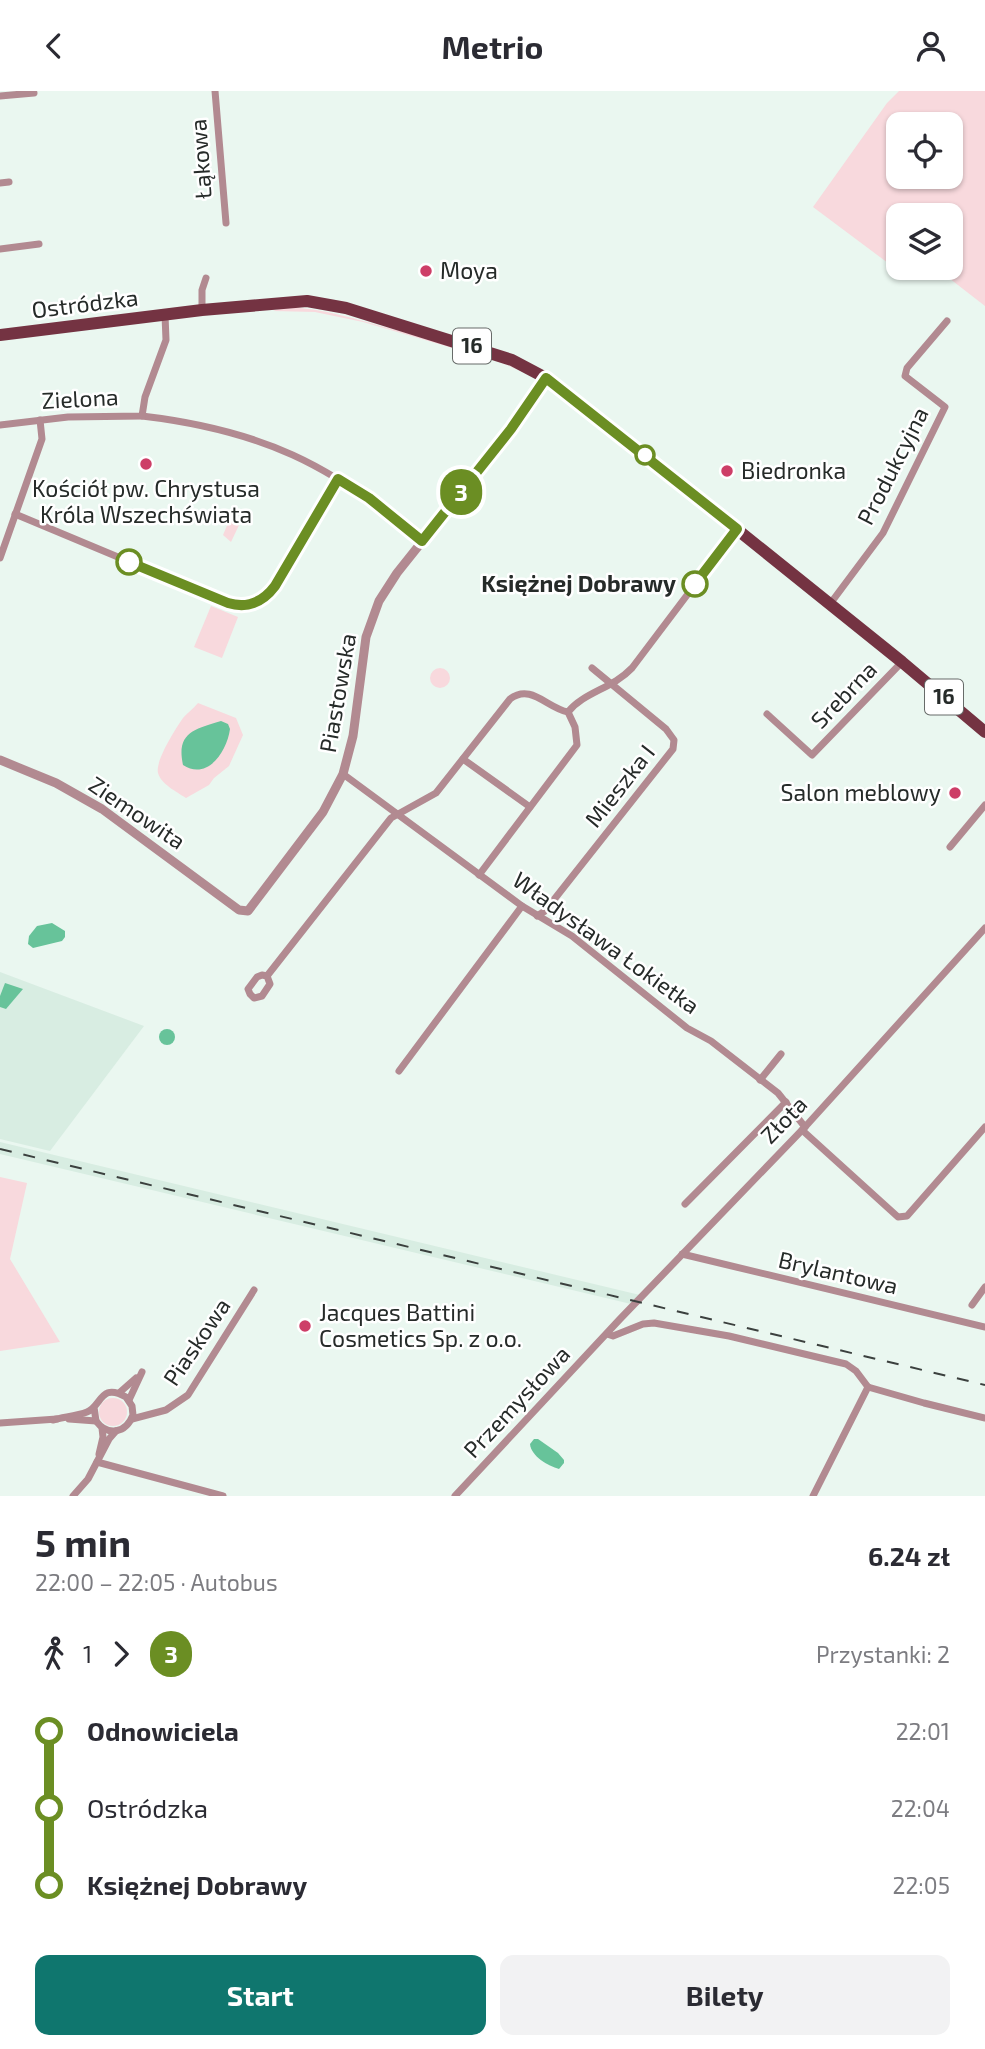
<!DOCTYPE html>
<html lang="pl">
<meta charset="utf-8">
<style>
:root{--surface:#fff;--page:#f2f2f3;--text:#2b2b33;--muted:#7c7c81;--accent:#0f766e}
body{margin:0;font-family:"Exo 2",sans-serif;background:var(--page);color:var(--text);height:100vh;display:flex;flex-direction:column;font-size:26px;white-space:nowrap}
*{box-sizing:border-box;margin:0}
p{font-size:23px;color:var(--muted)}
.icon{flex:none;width:38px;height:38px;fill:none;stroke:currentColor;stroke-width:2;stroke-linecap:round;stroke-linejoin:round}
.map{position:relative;height:1405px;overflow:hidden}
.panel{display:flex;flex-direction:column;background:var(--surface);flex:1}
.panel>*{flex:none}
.badge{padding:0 14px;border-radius:23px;font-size:24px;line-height:46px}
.tools{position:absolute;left:886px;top:21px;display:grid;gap:14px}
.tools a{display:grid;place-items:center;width:77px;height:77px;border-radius:14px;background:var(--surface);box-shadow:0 2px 5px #0004;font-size:35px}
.map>.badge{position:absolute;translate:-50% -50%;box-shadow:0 0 0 4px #fff}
.legs{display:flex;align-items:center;gap:10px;height:77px;padding:0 35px;font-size:23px}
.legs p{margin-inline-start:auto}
.headline{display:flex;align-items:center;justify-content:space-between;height:119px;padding:0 35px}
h1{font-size:38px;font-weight:700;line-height:52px}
.button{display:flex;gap:14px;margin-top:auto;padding:14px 35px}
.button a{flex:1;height:80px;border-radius:14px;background:var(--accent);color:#fff;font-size:28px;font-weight:700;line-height:80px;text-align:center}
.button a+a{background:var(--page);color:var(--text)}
ul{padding:0 35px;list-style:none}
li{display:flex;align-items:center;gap:24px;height:77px;font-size:26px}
li i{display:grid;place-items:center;width:10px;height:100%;margin:0 9px;background:currentColor}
li i::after{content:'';width:18px;height:18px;margin:-9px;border:5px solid;border-radius:50%;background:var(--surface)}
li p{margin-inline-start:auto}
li:first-child i{background:linear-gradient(#0000 50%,currentColor 0)}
li:last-child i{background:linear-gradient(currentColor 50%,#0000 0)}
header{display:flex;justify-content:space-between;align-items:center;height:91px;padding:0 35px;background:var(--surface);font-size:32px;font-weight:700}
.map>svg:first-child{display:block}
.built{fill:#d8ede2}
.green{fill:#f8d9dd;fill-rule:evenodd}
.water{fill:#67c39a}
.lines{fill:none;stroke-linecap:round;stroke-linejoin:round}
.minor{stroke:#b28a91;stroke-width:7}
.tertiary{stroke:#b28a91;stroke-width:9}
.primary{stroke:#743342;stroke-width:12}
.rail{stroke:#3b403e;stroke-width:2;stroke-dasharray:12 12;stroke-linecap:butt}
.line-1-casing{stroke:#fff;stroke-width:16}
.line-1{stroke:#6b8e23;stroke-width:10}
.poi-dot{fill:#cd3e67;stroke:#fff;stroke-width:2.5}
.stop-1-dot{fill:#fff;stroke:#6b8e23;stroke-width:3.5}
.labels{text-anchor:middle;stroke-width:5;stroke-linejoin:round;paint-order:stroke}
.shield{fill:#fff;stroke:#676b69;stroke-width:2}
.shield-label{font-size:21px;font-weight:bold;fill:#262b29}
.street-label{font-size:23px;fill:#262b29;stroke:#fff}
.poi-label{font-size:23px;fill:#262b29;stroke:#fff;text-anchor:start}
.stop-label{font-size:23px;font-weight:bold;fill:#262b29;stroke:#fff;text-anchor:end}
</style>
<header><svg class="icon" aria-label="back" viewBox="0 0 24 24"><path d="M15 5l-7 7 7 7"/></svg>Metrio<svg class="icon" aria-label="person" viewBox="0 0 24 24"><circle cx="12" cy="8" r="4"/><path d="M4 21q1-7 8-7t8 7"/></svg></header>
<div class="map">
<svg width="985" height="1405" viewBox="0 0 985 1405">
<rect width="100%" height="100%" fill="#eaf7f0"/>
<g class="built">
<path d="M 0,881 L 144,935 L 50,1060 L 0,1048 Z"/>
<path d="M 0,1051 L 640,1204 L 631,1213 L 0,1063 Z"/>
</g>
<g class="green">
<path d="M 899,0 L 985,0 L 985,215 L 936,177 L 950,177 L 950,124 L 898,124 L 896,178 L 813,116 L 887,12 ZM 898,33 L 950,33 L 950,86 L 898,86 Z"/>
<path d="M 284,216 C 324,217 358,229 396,239 C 440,252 484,261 525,282 L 497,270 L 363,231 L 315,221 L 273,220 Z"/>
<path d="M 231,425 L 241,430 L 231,451 L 223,444 Z"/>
<path d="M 211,515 L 238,526 L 222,567 L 194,556 Z"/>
<circle cx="440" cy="587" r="10"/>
<path d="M 198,612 L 236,627 L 243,644 L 229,675 L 214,687 L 209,694 L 186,707 C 177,701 161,693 158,682 C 155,670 176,637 183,627 C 187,622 193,618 198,612 Z"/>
<path d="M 0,1086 L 27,1092 L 10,1168 L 60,1251 L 0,1260 Z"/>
<circle cx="113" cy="1321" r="14"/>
</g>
<g class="water">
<path d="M 221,630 L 228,633 L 230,638 C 227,661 207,690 183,674 C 176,642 194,638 221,630 Z"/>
<path d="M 52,832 L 65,840 L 65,846 L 62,850 L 33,857 L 28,853 L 29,845 L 37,835 Z"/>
<path d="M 5,892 L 23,898 L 6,918 L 0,916 L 0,905 Z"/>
<circle cx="167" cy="946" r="8"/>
<path d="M 534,1348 L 538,1348 L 558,1362 L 564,1369 L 564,1372 L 559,1378 C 548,1375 531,1365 530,1353 Z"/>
</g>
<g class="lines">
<g class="minor">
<path d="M 215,0 L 226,132"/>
<path d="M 0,5 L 34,2"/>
<path d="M 0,92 L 9,91"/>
<path d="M 0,158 L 39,153"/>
<path d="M 202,219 L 202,199 L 206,187"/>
<path d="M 142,325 C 261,339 331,373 422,450"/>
<path d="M 0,334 L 68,326 L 142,325 L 145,306 L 166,249 L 165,224"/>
<path d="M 15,423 L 228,512 L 244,515 L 254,513 L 271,501 L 338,388"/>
<path d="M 0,467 L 42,348 L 40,329"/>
<path d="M 830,513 L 883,442 L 945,316 L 905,285 L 907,277 L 947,230"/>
<path d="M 568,621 C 584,601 612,598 632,577 L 737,438"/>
<path d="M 767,623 L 812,664 L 902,571"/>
<path d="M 463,668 L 530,716"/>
<path d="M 343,683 L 522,815 L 572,845 L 687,937 L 711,950 L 778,1002 L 805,1036"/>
<path d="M 950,756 L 985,714"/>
<path d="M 537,825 L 545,820 L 673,658 L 674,649 L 666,638 L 592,577"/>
<path d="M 262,884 L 267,885 L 270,893 L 262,905 L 254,907 L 250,903 L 248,898 L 257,886 Z"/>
<path d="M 267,885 L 391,727 L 436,702 L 510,608 C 531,592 547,617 568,621 L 575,636 L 577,654 L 479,784"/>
<path d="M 399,980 L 522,815"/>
<path d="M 760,989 L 781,963"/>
<path d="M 802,1039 L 898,1126 L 907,1125 L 985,1036"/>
<path d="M 685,1113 L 786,1011"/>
<path d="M 682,1163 L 985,1236"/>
<path d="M 972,1214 L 985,1196"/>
<path d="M 607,1243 L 613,1245 L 643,1233 L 654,1232 L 729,1245 L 846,1273 L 856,1280 L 868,1296"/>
<path d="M 868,1296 L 924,1312 L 985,1327"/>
<path d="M 119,1302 L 136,1287"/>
<path d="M 129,1309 L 142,1281"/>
<path d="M 69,1328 L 96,1330"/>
<path d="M 132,1328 L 166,1319 L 188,1304 L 254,1199"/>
<path d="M 53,1329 C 64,1326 77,1325 87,1321 C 102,1315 100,1291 126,1306 L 132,1315 L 133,1324 C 126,1342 108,1346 96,1330 L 94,1316"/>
<path d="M 0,1332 L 57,1328"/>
<path d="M 99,1363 L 103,1346 L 102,1337"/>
<path d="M 97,1371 L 223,1405"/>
<path d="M 73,1405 L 88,1388 L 109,1348 L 116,1340"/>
<path d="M 455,1405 L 620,1228 L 805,1036 L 985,837"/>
<path d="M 813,1405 L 868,1296"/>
</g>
<path class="tertiary" d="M 0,669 L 56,692 L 102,718 L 239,819 L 248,820 L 323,721 L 343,683 L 353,645 L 366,546 L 379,510 L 397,482 L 511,339 L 546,287"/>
<path class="primary" d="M 0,244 L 202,219 L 307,210 L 346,217 L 512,269 L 546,287 L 632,354 L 902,571 L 985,641"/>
<path class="rail" d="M 0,1058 L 985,1294"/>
</g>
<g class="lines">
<g class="line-1-casing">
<path id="line-1" d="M 129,471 L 228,512 C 248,518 263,511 275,495 L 338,388 L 369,407 L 422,450 L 511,338 L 546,287 L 737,438 L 695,493"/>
</g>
<use href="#line-1" class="line-1"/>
</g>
<g class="poi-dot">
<circle cx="426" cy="180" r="7"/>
<circle cx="146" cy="373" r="7"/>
<circle cx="727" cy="380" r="7"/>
<circle cx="955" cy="702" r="7"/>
<circle cx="305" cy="1235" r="7"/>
</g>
<g class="stop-1-dot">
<circle cx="645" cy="364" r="9"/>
<circle cx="129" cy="471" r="12"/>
<circle cx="695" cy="493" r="12"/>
</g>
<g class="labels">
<g class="shield">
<rect x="453" y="237.5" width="38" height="35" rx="5"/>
<rect x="925" y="588.5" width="38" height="35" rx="5"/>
</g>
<g class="shield-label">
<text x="472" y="262">16</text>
<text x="944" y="613">16</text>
</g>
<g class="street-label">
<text transform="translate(201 68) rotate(-94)" y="8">Łąkowa</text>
<text transform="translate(85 213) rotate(-7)" y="8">Ostródzka</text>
<text transform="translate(80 308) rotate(-3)" y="8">Zielona</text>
<text transform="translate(893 375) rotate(-63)" y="8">Produkcyjna</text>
<text transform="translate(338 602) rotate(-80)" y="8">Piastowska</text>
<text transform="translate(844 604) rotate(-46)" y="8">Srebrna</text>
<text transform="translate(620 695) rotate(-52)" y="8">Mieszka I</text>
<text transform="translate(137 722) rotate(34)" y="8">Ziemowita</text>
<text transform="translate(606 852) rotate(36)" y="8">Władysława Łokietka</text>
<text transform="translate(784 1029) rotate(-46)" y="8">Złota</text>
<text transform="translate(838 1182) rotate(13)" y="8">Brylantowa</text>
<text transform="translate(197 1251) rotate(-56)" y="8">Piaskowa</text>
<text transform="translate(517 1311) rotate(-47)" y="8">Przemysłowa</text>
</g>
<g class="poi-label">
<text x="440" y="188">Moya</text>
<text x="741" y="388">Biedronka</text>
<text x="146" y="406" text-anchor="middle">Kościół pw. Chrystusa<tspan x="146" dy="26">Króla Wszechświata</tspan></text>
<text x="941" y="710" text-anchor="end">Salon meblowy</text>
<text x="319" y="1230">Jacques Battini<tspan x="319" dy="26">Cosmetics Sp. z o.o.</tspan></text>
</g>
<g class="stop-label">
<text x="676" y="501">Księżnej Dobrawy</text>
</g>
</g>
</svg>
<div class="tools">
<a><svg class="icon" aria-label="locate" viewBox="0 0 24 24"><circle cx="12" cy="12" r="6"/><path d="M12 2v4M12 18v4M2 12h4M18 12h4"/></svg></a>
<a><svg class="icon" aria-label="layers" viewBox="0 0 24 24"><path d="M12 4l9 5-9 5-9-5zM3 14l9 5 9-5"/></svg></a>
</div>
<b class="badge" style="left:461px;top:401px;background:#6b8e23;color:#fff">3</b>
</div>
<section class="panel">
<div class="headline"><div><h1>5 min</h1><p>22:00 – 22:05 · Autobus</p></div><b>6.24 zł</b></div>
<div class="legs"><svg class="icon" aria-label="walk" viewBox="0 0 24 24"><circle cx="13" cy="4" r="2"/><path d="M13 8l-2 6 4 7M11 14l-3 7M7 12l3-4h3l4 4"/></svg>1<svg class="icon" aria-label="forward" viewBox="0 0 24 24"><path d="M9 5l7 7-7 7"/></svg><b class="badge" style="background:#6b8e23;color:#fff">3</b><p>Przystanki: 2</p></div>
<ul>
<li><i style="color:#6b8e23"></i><b>Odnowiciela</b><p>22:01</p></li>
<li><i style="color:#6b8e23"></i><span>Ostródzka</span><p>22:04</p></li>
<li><i style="color:#6b8e23"></i><b>Księżnej Dobrawy</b><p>22:05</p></li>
</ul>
<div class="button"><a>Start</a><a>Bilety</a></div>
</section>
